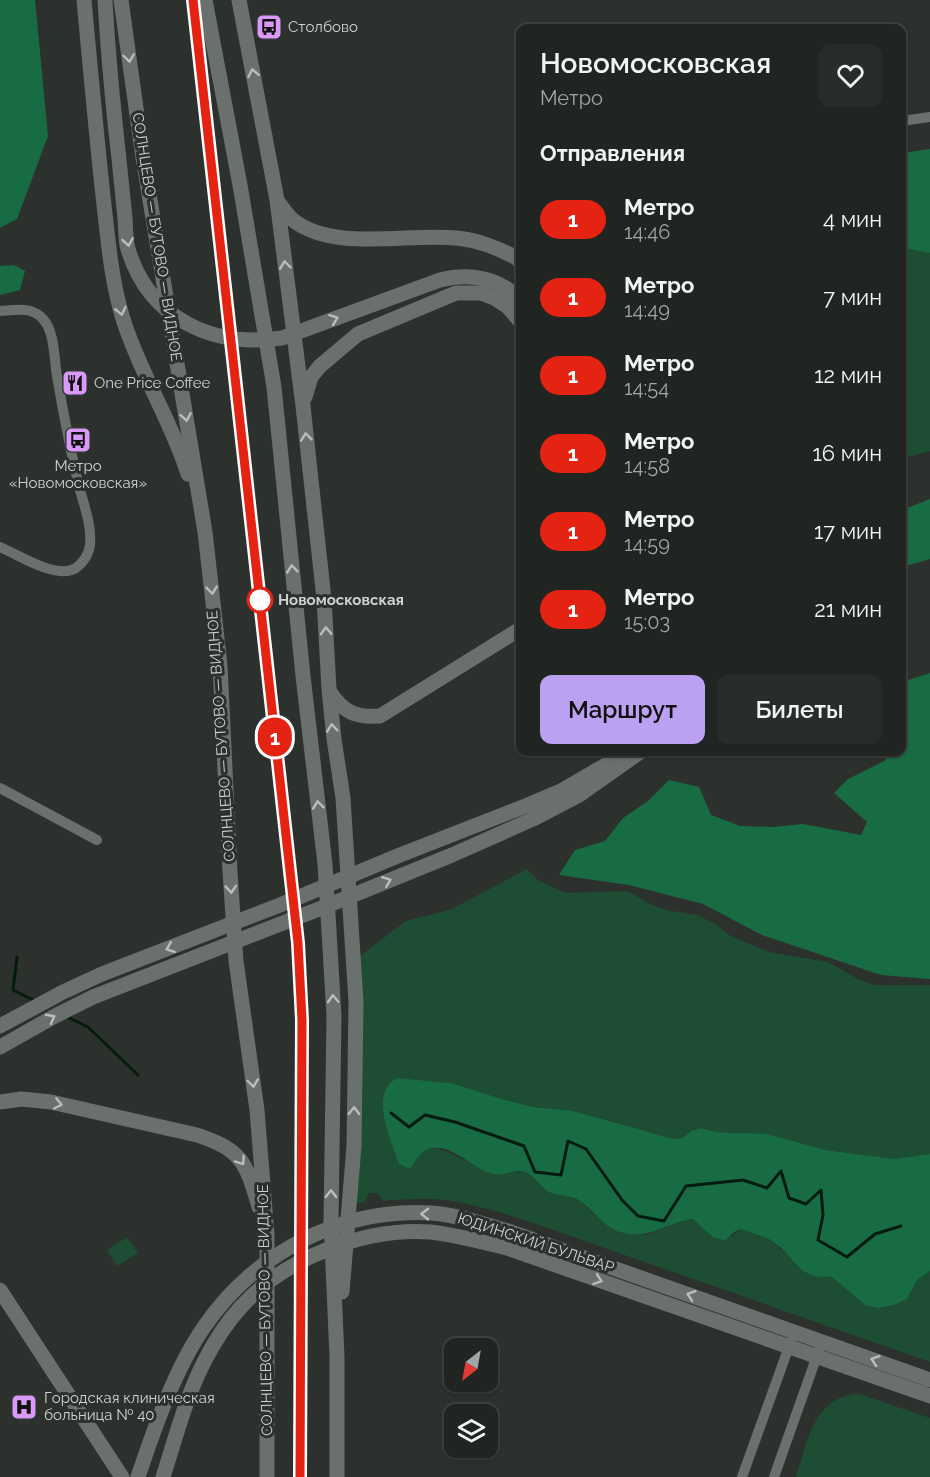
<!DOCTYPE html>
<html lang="ru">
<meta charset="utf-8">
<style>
:root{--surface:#212522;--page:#292d2a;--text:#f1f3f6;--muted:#a2a5a5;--line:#3e4240;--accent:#bca0f2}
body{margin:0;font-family:Raleway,sans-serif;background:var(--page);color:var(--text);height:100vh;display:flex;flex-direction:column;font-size:22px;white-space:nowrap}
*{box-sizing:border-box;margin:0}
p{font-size:20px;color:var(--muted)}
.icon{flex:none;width:33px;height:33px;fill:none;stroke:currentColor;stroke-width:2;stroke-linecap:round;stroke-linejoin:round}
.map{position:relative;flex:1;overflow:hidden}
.drawer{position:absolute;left:516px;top:24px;width:390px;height:732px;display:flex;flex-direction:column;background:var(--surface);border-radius:12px;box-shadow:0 2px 4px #0004,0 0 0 2px var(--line)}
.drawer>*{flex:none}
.badge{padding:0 12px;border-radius:20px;font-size:21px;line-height:39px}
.needle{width:39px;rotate:211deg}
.tools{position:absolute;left:444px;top:1338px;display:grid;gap:12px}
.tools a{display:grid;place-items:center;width:54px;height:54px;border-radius:12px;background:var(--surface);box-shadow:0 2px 4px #0004,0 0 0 2px var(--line);font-size:30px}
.map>.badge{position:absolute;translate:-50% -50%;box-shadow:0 0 0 3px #fff}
h2{padding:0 24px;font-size:22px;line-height:54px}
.round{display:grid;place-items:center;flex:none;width:63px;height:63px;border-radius:12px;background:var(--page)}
.summary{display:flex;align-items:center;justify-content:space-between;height:102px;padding:0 24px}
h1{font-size:28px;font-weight:600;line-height:45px}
.action{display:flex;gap:12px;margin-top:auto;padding:12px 24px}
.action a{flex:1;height:69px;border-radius:12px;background:var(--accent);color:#111;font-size:24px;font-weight:600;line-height:69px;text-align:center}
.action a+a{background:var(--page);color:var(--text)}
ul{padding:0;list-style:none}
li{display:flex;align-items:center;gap:18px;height:78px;padding:0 24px}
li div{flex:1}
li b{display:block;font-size:22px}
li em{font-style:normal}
li .badge{min-width:66px;font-weight:700;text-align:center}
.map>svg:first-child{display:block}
.green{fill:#1d4d33}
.forest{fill:#186c44}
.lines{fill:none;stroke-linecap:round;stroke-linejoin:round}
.stream{stroke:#041c0f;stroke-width:3}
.street{stroke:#6a706c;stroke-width:10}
.secondary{stroke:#6a706c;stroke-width:15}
.oneway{stroke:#bbbebc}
.line-casing{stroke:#fff;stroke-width:14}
.line{stroke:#e42313;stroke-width:9}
.stop-dot{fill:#fff;stroke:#e42313;stroke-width:3}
.labels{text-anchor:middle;stroke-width:6;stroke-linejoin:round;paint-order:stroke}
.poi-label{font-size:15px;fill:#cfd2d0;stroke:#2c312e;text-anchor:start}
.street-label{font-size:15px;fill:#cfd2d0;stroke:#2c312e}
.stop-label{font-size:15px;font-weight:bold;fill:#cfd2d0;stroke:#2c312e;text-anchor:start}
</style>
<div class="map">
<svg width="930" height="1477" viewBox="0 0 930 1477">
<rect width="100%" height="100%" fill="#2c312e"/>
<g class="green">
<path d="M 902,248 L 930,253 L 930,451 L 902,459 Z"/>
<path d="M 527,869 L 539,881 L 566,893 L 628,891 L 648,903 L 666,910 L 697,915 L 716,924 L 729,935 L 740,940 L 769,952 L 828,962 L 858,979 L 874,985 L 930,985 L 930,1154 L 894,1159 L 825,1150 L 736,1132 L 716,1132 L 701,1128 L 691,1131 L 683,1138 L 674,1139 L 573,1111 L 533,1107 L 505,1100 L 451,1083 L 397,1078 C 368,1094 391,1140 399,1164 L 410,1169 L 422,1151 L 433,1148 L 446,1151 L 480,1168 L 525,1172 L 533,1177 L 545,1189 L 581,1201 L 596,1216 L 613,1229 L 646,1235 L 685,1220 L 694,1219 L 707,1233 L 726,1240 L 741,1229 L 769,1239 L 791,1258 L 832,1277 L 865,1305 L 878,1308 L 894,1305 L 907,1299 L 917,1280 L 930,1271 L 930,1362 L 539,1225 C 512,1216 485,1207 458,1202 C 433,1197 408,1199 383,1201 C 379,1195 377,1192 369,1193 L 365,1202 L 353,1204 L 360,956 L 406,921 L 452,909 Z"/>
<path d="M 127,1237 L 138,1253 L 117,1266 L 107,1250 Z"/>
<path d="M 859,1394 L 930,1418 L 930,1477 L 796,1477 C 808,1442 813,1396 859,1394 Z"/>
</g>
<g class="forest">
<path d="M 0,0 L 35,0 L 48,136 L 17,219 L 0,228 Z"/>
<path d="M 930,149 L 930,253 L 902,248 L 902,153 Z"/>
<path d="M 14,265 L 25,271 L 20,290 L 0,295 L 0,266 Z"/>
<path d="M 930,499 L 930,559 L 902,567 L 902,510 Z"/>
<path d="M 930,673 L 930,979 L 881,975 L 762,935 L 703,904 L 629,885 L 559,875 L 575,850 L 605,841 L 623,818 L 648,801 L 669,780 L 699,787 L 711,815 L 740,826 L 773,827 L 803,824 L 861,835 L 867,822 L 834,793 L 848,779 L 886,760 L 884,752 L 902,752 L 902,682 Z"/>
<path d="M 397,1078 L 451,1083 L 505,1100 L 533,1107 L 573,1111 L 674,1139 L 683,1138 L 691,1131 L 701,1128 L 716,1132 L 767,1134 L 825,1150 L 894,1159 L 930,1154 L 930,1271 L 917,1280 L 907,1299 L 894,1305 L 878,1308 L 865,1305 L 832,1277 L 814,1276 L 803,1271 L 781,1248 L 769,1239 L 741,1229 L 734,1232 L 726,1240 C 710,1240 704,1228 693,1219 C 667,1222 653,1239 624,1233 C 604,1229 595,1211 580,1201 C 570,1194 555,1197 546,1190 C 538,1184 534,1175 525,1172 C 513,1168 504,1178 490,1173 C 471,1167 453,1145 432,1148 C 420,1150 416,1161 410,1169 L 399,1164 C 391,1140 368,1094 397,1078 Z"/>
</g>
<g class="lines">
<g class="stream">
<path d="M 17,957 L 13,990 L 35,1001"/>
<path d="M 65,1016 L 88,1027 L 138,1075"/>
<path d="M 391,1113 L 409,1127 L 425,1115 L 455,1122 L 524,1146 L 535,1172 L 561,1175 L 568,1141 L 586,1149 L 622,1200 L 638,1216 L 664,1221 L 686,1186 L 743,1180 L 767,1188 L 781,1171 L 789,1198 L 806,1204 L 821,1190 L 823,1215 L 818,1240 L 847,1257 L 875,1234 L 901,1226"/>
</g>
<g class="street">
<path d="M 902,121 L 930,117"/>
<path d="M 0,311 C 15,310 32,306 43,319 C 55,332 54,359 57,376 C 63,412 70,447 78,483 C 83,502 92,525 90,545 C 89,554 83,563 76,568 C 56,580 19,555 0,547"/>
<path d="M 0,788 L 97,840"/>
<path d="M 742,1477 L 791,1341"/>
<path d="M 774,1477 L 819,1350"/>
</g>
<g class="secondary">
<path d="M 84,0 C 90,65 96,131 103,196 C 108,238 111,282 124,322 C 141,375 172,422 188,474"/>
<path d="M 105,0 C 108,53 113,106 119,159 C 121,178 123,198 125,218 C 126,228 125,239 128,249 C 149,319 213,348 282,338 L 440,280 C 469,273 499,277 520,300"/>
<path d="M 121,0 L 143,158 L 205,532 L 220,665 L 230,872 L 236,961 L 257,1110 L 267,1235 L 267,1477"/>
<path d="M 205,0 L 240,185 L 274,387 L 303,676 L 325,864 L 334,1016 L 331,1221 L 337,1357 L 337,1477"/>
<path d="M 239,0 L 277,200 L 303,406 L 324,599 L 329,689 L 334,739 L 343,798 L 356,1002 L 354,1146 L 342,1292"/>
<path d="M 278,202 C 283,208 287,215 293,220 C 333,252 408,233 456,238 C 479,240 497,248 517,258 L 520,262"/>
<path d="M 305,397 L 311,377 L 320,366 L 358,334 L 456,293 L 481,293 L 494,298 L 508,307 L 520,321"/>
<path d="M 330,692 C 343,712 356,718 380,716 L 520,629"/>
<path d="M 0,1026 L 63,992 L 102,974 L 280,905 L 400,855 L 528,805 L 561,791 L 616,759"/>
<path d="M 0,1047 L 55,1016 L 93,997 L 319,909 L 452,855 L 533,819 L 579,795 L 640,752"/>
<path d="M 0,1102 L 21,1099 L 51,1102 L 197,1135 C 242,1150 246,1162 259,1207"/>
<path d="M 0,1290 L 122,1477"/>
<path d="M 138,1477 C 154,1429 175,1369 204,1327 C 255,1253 340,1208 431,1213 C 458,1215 484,1224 511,1232 L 930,1380"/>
<path d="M 163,1477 C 175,1440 185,1400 203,1364 C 213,1344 225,1324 241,1307 C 285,1258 365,1227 431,1232 C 457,1235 482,1242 507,1248 L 930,1396"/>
</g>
</g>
<defs><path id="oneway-chevron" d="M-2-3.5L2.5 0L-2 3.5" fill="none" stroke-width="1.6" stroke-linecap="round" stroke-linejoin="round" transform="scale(1.5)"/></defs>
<g class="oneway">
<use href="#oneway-chevron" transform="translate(129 58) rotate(82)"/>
<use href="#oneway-chevron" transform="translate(253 73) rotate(-101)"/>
<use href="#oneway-chevron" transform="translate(128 242) rotate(81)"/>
<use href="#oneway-chevron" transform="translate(285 265) rotate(-97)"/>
<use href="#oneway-chevron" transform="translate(121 311) rotate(77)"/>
<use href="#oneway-chevron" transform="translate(334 319) rotate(-20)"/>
<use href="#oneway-chevron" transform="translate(186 417) rotate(80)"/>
<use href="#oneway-chevron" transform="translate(306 437) rotate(-96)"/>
<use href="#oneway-chevron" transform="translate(292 569) rotate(-96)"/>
<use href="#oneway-chevron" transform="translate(212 590) rotate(84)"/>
<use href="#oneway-chevron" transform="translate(326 631) rotate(-93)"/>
<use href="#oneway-chevron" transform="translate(332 728) rotate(-96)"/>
<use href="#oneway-chevron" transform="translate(318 805) rotate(-97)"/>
<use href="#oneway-chevron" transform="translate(387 881) rotate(-22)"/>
<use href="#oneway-chevron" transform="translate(231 889) rotate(86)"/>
<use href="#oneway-chevron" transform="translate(170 948) rotate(159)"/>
<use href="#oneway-chevron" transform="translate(333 999) rotate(-93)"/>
<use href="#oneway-chevron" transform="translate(51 1018) rotate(-28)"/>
<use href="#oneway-chevron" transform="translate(253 1083) rotate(82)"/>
<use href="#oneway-chevron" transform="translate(58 1104) rotate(12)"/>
<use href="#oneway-chevron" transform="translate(354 1111) rotate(-89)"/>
<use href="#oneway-chevron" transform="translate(241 1161) rotate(56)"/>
<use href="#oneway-chevron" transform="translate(331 1194) rotate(-89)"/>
<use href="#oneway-chevron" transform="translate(425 1214) rotate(-179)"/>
<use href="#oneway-chevron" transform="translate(598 1280) rotate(19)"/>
<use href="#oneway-chevron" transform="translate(691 1295) rotate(-161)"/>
<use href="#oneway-chevron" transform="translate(875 1360) rotate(-161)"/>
</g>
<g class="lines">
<g class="line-casing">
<path id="line" d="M 193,0 L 298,943 L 302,1020 L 300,1477"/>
</g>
<use href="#line" class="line"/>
</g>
<defs>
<g id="bus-square" transform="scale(1.35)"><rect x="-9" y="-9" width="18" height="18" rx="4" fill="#d99af7" stroke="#2c312e"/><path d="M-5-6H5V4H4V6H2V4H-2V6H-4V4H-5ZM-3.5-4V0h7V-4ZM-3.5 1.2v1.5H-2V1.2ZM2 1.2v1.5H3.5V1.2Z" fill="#111"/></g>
<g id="restaurant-square" transform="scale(1.35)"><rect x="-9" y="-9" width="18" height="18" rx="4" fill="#d99af7" stroke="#2c312e"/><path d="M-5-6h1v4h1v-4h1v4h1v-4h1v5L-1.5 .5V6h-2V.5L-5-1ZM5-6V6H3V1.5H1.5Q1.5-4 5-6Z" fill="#111"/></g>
<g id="hospital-square" transform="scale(1.35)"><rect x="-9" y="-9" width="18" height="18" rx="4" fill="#d99af7" stroke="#2c312e"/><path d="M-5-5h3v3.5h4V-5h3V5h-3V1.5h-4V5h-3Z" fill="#111"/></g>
</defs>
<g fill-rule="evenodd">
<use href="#bus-square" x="269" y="27"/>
<use href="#restaurant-square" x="75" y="383"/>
<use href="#bus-square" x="78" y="440"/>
<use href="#hospital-square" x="24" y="1407"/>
</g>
<circle class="stop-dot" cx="260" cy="600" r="12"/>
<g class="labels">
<g class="poi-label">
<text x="288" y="32">Столбово</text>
<text x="94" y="388">One Price Coffee</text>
<text x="78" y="471" text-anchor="middle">Метро<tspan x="78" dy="17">«Новомосковская»</tspan></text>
<text x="44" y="1403">Городская клиническая<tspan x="44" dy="17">больница № 40</tspan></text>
</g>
<g class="street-label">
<text transform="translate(157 237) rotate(81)" y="5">СОЛНЦЕВО — БУТОВО — ВИДНОЕ</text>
<text transform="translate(221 736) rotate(-94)" y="5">СОЛНЦЕВО — БУТОВО — ВИДНОЕ</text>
<text transform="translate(536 1243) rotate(18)" y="5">ЮДИНСКИЙ БУЛЬВАР</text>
<text transform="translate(265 1310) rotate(-91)" y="5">СОЛНЦЕВО — БУТОВО — ВИДНОЕ</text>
</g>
<g class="stop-label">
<text x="278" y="605">Новомосковская</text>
</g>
</g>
</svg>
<div class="tools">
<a><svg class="needle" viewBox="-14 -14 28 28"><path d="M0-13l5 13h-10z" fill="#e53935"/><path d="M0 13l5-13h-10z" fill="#a2a5a5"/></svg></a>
<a><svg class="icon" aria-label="layers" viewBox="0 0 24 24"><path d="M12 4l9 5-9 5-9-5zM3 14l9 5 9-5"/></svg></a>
</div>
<b class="badge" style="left:275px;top:737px;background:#e42313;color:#fff">1</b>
<section class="drawer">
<div class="summary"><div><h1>Новомосковская</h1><p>Метро</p></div><a class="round"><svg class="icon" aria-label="heart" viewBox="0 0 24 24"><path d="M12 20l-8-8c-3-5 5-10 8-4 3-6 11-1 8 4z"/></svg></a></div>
<h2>Отправления</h2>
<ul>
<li><span class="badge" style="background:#e42313;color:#fff">1</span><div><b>Метро</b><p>14:46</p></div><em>4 мин</em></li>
<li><span class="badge" style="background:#e42313;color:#fff">1</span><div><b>Метро</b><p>14:49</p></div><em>7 мин</em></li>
<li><span class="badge" style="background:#e42313;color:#fff">1</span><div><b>Метро</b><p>14:54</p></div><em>12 мин</em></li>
<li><span class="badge" style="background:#e42313;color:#fff">1</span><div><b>Метро</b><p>14:58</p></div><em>16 мин</em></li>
<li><span class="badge" style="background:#e42313;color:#fff">1</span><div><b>Метро</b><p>14:59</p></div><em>17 мин</em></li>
<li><span class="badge" style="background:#e42313;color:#fff">1</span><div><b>Метро</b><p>15:03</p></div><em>21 мин</em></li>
</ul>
<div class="action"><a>Маршрут</a><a>Билеты</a></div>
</section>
</div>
